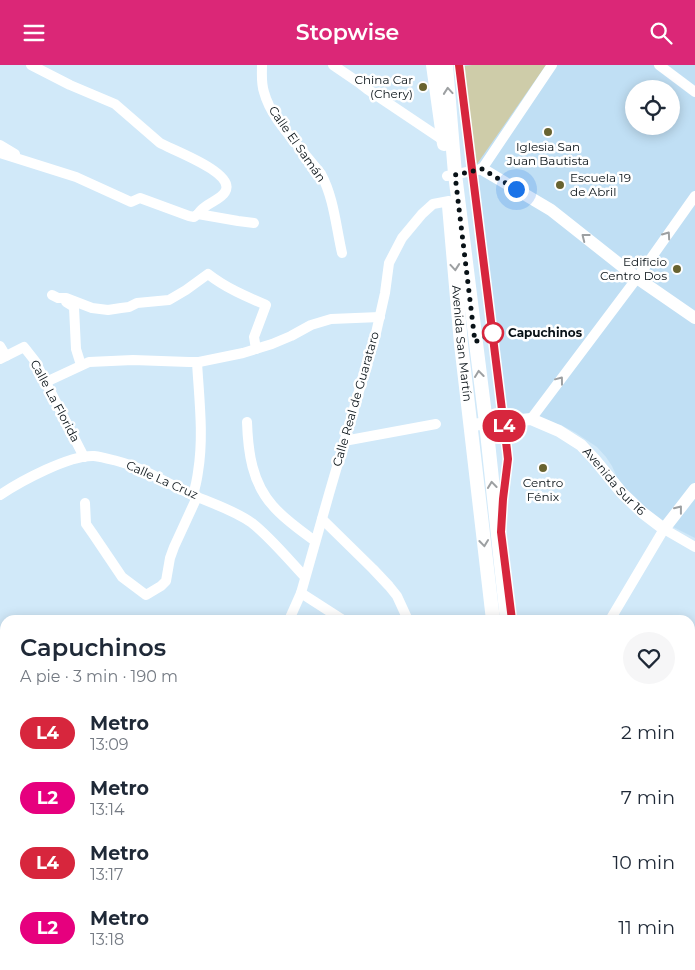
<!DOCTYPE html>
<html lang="es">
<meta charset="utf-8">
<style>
:root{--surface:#fff;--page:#f6f6f7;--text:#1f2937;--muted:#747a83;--accent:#db2777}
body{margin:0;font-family:Montserrat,sans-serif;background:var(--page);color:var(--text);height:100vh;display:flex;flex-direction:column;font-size:19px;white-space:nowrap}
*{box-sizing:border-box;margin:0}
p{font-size:16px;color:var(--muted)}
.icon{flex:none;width:28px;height:28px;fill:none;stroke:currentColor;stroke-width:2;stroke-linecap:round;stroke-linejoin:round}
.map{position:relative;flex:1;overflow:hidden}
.side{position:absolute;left:0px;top:550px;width:695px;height:355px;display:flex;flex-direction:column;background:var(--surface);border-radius:15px 15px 0 0;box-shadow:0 2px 12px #0003}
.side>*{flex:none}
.badge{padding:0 10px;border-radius:16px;font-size:18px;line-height:32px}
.tools{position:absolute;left:625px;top:15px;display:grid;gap:10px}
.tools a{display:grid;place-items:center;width:55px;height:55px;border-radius:50%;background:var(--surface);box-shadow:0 2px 12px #0003;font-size:25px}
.you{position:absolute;width:25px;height:25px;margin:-12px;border:4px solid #fff;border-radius:50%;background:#1a73e8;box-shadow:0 0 0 8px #1a73e833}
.map>.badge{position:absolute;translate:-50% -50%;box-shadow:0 0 0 2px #fff}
.round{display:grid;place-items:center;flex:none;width:52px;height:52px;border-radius:26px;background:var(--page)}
.head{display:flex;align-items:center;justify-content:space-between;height:85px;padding:0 20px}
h1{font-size:24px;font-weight:600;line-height:38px}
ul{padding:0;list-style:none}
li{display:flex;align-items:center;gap:15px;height:65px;padding:0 20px}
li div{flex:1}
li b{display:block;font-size:19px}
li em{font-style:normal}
li .badge{min-width:55px;font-weight:700;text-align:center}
header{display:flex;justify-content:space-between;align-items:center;height:65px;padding:0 20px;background:var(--accent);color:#fff;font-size:22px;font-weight:600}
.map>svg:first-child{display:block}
.built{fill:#c0dff4;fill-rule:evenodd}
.green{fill:#cecca9}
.water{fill:#989566}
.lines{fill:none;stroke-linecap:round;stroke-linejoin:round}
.minor{stroke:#fff;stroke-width:10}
.tertiary{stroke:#fff;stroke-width:12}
.secondary{stroke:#fff;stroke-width:14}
.motorway{stroke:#fff;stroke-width:18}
.oneway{stroke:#9da0a2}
.line-casing{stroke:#fff;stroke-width:11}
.line{stroke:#d7263d;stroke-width:8}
.walk{stroke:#091217;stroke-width:5;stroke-dasharray:0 9}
.poi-dot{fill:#686330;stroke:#fff;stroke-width:2}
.stop-dot{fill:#fff;stroke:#d7263d;stroke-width:2.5}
.labels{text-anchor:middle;stroke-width:5;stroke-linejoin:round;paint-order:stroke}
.poi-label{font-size:12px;fill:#091217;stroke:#fff;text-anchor:end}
.street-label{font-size:12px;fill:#091217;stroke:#fff}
.stop-label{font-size:12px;font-weight:bold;fill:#091217;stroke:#fff;text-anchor:start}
</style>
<header><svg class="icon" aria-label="menu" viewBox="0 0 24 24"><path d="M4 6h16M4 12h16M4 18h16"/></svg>Stopwise<svg class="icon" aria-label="search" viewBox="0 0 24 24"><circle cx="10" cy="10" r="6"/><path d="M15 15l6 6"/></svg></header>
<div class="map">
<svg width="695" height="905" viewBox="0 0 695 905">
<rect width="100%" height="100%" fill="#d1e9f9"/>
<path class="built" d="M 461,0 L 695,0 L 695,473 L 661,456 L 624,428 L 612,401 L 606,392 L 597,382 L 576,368 L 561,360 L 502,348 L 470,132 L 471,120 L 474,115 ZM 634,24 L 671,24 L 671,61 L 634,61 Z"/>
<path class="green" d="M 472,0 L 546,0 L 477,99 L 470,94 L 457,2 Z"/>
<path class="water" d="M 695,820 L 695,905 L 684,905 L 684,900 L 690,900 L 690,845 Z"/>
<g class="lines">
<g class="minor">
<path d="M 31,0 L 70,20 L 115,39 L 160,78 C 172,85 237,108 225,127 C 220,136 204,138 198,149"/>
<path d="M 262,0 C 262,9 261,18 264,27 C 270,50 289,70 304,88 C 309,95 316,102 321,109 C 334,133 336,162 342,188"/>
<path d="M 333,0 L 358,17 L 367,24 L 443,75"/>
<path d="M 659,0 L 695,27"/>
<path d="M 0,80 L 15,89"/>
<path d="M 0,88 L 76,112 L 131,137 L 140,133 L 189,151 L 194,152 L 198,149 L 238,156 L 254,158"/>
<path d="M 447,111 L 482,104 L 552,0"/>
<path d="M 52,230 L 58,233 L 66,233 L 92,243 L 108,245 L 121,243 L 129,242 L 137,238 L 169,235 L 186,225 L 208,209 C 226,223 245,231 266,240 L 254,272 L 256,284"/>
<path d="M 66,237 L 74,242 L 76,284 L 81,300"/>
<path d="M 0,281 L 6,291"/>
<path d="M 0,294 L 24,282 L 35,296 L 84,392"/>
<path d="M 46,317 L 89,297 L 133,295 L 189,297 L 199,297 L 243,288 L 272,279 L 291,271 L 311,260 L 331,254 L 380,252"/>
<path d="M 531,354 L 637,213 L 695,131"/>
<path d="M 247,357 C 248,387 252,418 273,441 C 285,455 300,465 315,476"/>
<path d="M 344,376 L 436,359"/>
<path d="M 0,430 C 21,416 69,390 94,391 C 102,392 109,394 117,396 C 145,403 167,419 193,430 C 213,439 234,445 252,458 C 270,472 289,495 305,512"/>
<path d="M 193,430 C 195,423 197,415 198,407 C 204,371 199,333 197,297"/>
<path d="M 85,438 L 86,459 L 93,469 L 122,512 L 146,530 L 161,521 L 166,516 L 170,493 L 174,482 L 197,432"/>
<path d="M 322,454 L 373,504 L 389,521 L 397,531 L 408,555"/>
<path d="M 301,528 L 343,555"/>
<path d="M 289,555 L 301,528 L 329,429 L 376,268 L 385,228 L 389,198 L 402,173 L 422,149 L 433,139 L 449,136"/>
<path d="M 610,555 L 664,464 L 695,482"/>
<path d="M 690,653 L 695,653"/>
<path d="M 0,772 L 5,766"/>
<path d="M 0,854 L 5,856"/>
<path d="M 31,900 L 46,903"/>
<path d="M 158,900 L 172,905"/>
<path d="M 438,900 L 451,900"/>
<path d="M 520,900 L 527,905"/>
<path d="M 258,905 L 260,900"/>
<path d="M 273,905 L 275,900"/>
<path d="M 406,905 L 408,900"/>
</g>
<g class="tertiary">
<path d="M 482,104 L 551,145 L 637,213 L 695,253"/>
<path id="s1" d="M 471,360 L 531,354 L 559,366 L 581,380 L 595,395 L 622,428 L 643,448 L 664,464 L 695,424"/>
</g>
<g class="secondary">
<path d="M 433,0 L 444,79"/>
<path d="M 446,0 L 455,109 L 486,358 L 507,555"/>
<path id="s2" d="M 449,141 L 461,279 L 493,555"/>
<path d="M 466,905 L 467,900"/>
<path d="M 477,905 L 478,900"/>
<path d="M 487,905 L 488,900"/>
</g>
<g class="motorway">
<path d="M 690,736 L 695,722"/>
<path d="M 658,905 L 658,900"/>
</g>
</g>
<defs><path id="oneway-chevron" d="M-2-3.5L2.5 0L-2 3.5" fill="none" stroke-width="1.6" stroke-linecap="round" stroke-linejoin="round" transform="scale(1.25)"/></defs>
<g class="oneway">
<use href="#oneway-chevron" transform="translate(448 26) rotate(-95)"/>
<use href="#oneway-chevron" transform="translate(667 170) rotate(-55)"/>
<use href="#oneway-chevron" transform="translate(585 172) rotate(-142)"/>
<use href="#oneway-chevron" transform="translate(455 202) rotate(85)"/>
<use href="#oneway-chevron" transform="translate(479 309) rotate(-97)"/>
<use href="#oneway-chevron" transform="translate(560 315) rotate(-53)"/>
<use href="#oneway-chevron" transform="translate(492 420) rotate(-96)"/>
<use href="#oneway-chevron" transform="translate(679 444) rotate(-52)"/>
<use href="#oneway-chevron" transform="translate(484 478) rotate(84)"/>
</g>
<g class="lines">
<g class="line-casing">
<path id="line" d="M 459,0 L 507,385 L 508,394 L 503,434 L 501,467 L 512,555"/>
</g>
<use href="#line" class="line"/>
<path class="walk" d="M 493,268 L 475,277 L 455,110 L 482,104 L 516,124"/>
</g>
<g class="poi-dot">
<circle cx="423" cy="22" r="5"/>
<circle cx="548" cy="67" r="5"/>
<circle cx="560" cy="120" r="5"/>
<circle cx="677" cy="204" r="5"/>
<circle cx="543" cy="403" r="5"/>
</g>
<circle class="stop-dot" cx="493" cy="268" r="10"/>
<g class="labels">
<g class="poi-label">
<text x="413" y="19">China Car<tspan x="413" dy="14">(Chery)</tspan></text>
<text x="548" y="86" text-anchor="middle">Iglesia San<tspan x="548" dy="14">Juan Bautista</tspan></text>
<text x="570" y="117" text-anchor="start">Escuela 19<tspan x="570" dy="14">de Abril</tspan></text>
<text x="667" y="201">Edificio<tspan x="667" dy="14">Centro Dos</tspan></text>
<text x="543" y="422" text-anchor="middle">Centro<tspan x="543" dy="14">Fénix</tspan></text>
</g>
<g class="street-label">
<text transform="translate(297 79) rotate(55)" y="4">Calle El Samán</text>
<text dy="4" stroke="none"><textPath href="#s2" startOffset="138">Avenida San Martín</textPath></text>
<text transform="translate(356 334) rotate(-74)" y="4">Calle Real de Guarataro</text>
<text transform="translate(55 336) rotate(62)" y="4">Calle La Florida</text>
<text transform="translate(162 415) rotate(24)" y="4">Calle La Cruz</text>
<text dy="4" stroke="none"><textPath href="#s1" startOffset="166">Avenida Sur 16</textPath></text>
</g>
<g class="stop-label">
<text x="508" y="272">Capuchinos</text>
</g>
</g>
</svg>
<div class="tools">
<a><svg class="icon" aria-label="locate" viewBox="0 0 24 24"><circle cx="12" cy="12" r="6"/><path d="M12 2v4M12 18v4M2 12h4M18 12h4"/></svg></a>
</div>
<div class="you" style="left:516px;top:124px"></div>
<b class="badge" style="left:504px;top:361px;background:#d7263d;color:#fff">L4</b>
<section class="side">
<div class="head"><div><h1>Capuchinos</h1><p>A pie · 3 min · 190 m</p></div><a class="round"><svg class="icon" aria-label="heart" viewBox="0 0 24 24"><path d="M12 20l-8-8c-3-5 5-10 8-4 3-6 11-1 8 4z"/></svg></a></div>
<ul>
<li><span class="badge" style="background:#d7263d;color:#fff">L4</span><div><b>Metro</b><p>13:09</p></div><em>2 min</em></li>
<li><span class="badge" style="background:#e6007e;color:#fff">L2</span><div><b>Metro</b><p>13:14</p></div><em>7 min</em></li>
<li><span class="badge" style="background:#d7263d;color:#fff">L4</span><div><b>Metro</b><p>13:17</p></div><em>10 min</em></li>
<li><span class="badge" style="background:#e6007e;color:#fff">L2</span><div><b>Metro</b><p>13:18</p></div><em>11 min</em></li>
</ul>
</section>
</div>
